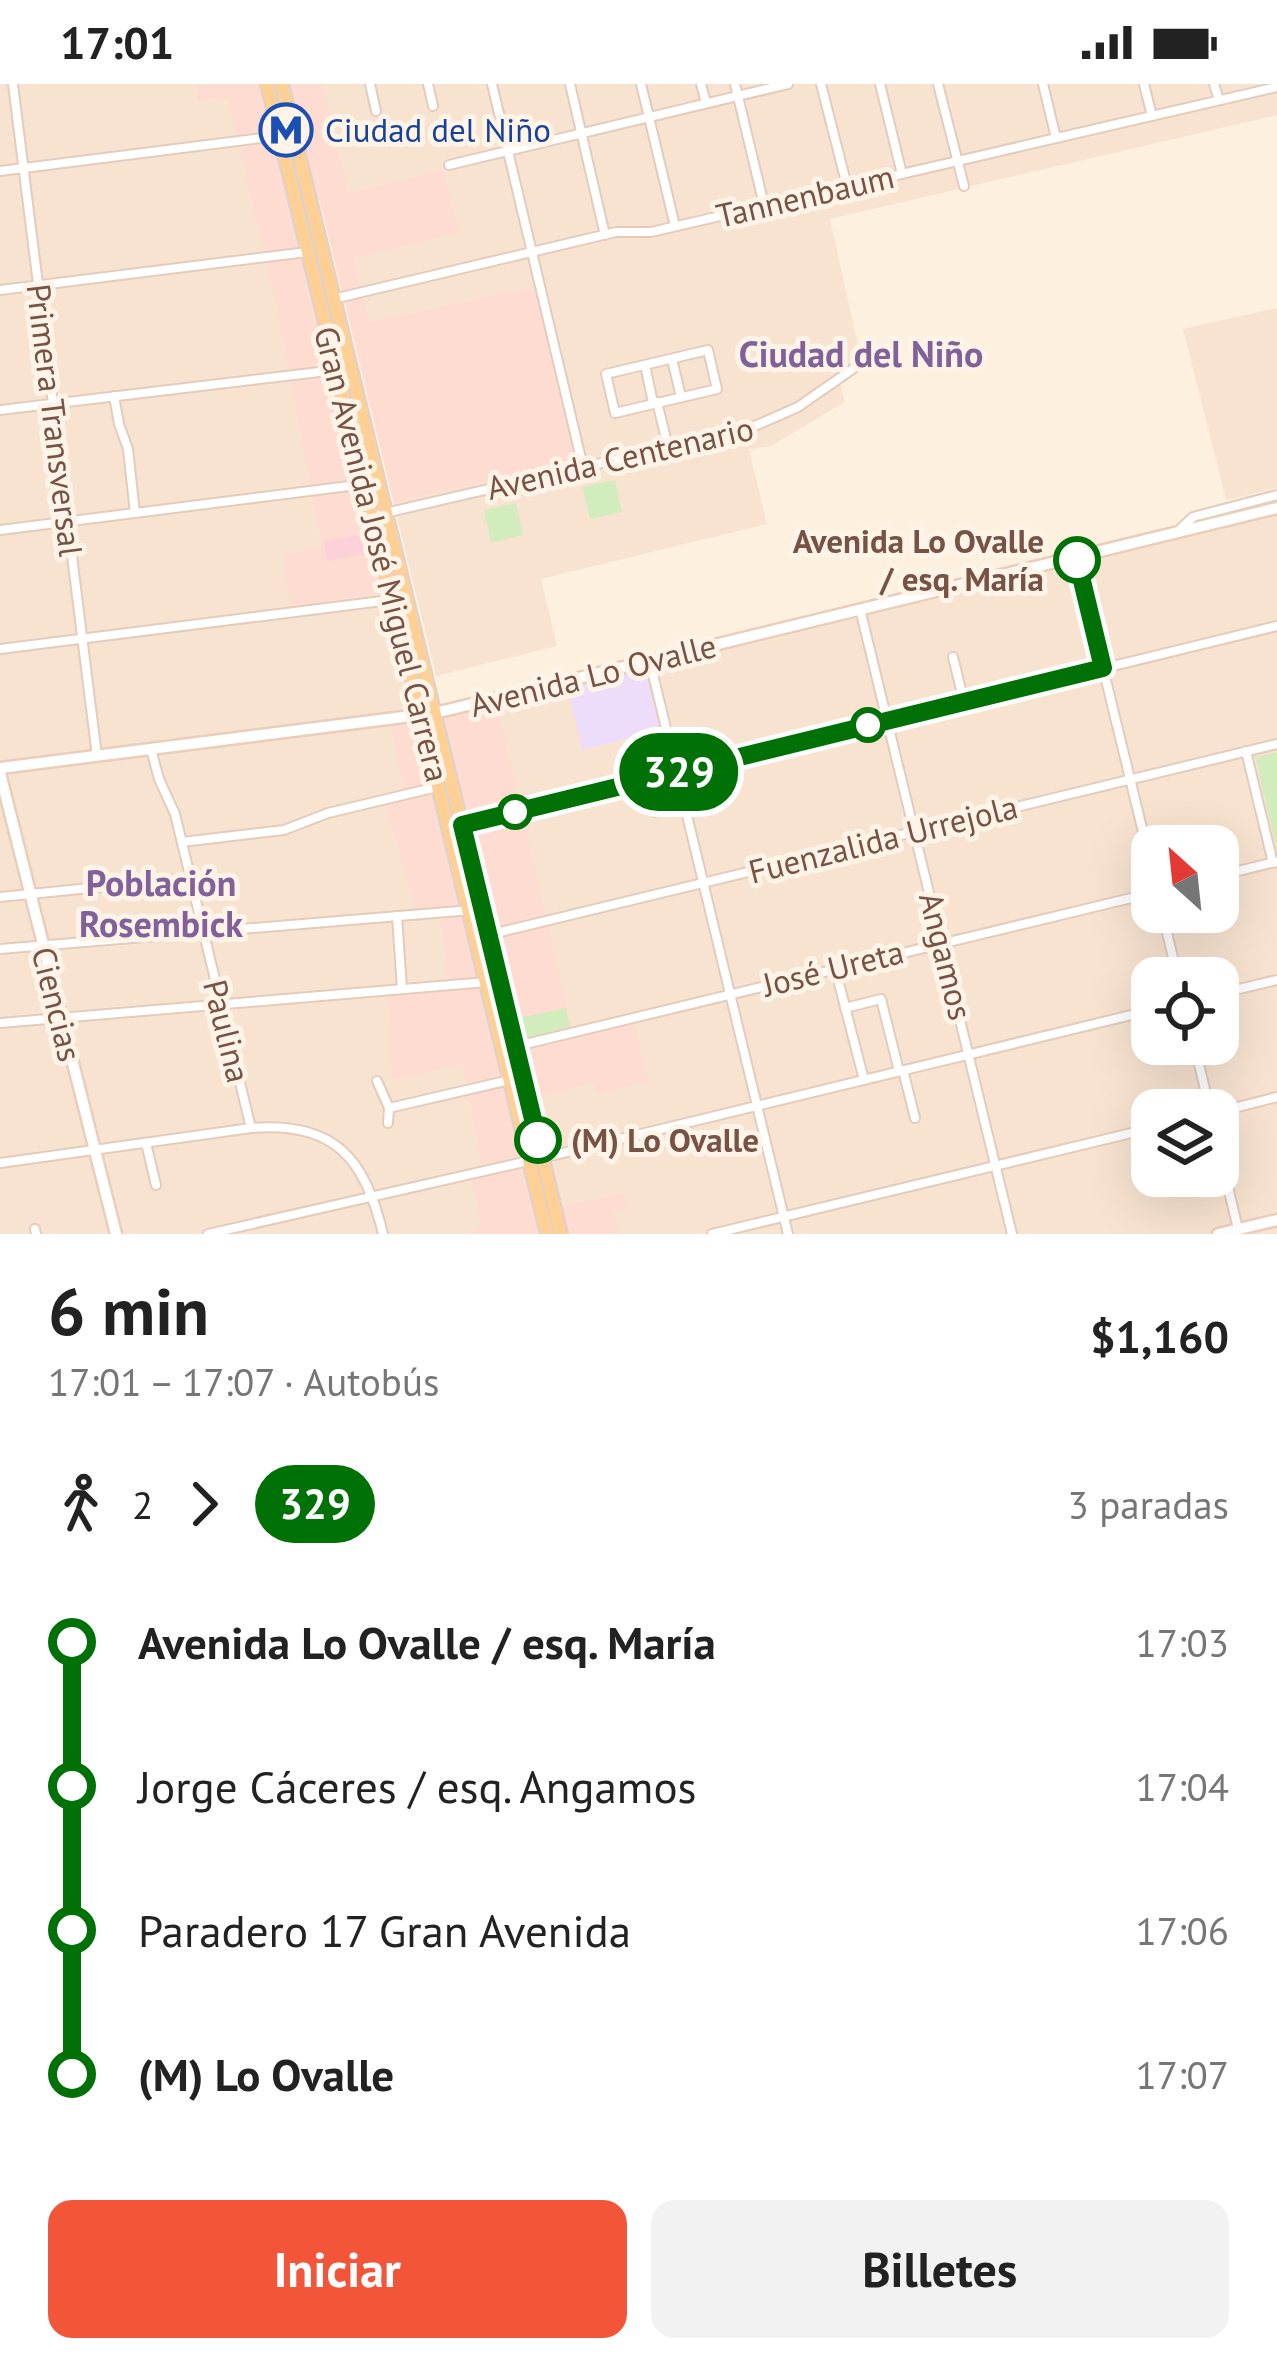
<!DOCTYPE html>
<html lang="es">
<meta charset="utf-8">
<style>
:root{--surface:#fff;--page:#f2f2f2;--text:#222;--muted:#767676;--accent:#f35539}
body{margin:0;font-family:"PT Sans",sans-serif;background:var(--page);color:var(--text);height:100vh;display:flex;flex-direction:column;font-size:45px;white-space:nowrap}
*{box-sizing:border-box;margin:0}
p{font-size:39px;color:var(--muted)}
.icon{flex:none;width:66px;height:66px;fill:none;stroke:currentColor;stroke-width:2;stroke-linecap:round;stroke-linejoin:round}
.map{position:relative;height:1150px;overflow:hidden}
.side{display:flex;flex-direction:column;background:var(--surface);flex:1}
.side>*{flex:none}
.badge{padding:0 24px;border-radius:39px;font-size:42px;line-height:78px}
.needle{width:78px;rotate:333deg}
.buttons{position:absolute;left:1131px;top:741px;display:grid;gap:24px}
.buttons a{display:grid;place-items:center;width:108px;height:108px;border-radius:24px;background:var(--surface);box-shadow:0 12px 48px #0002;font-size:60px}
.map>.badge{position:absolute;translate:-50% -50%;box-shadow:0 0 0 6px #fff}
.legs{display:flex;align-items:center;gap:18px;height:132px;padding:0 48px;font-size:39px}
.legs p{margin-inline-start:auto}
.summary{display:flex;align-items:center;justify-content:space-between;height:204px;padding:0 48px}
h1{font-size:66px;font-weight:600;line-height:90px}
.button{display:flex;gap:24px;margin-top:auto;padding:24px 48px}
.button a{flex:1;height:138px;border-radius:24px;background:var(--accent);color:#fff;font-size:48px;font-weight:600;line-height:138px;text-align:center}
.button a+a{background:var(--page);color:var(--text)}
ul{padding:0 48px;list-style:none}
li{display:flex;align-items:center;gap:42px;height:144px;font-size:45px}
li i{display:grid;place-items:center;width:18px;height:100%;margin:0 15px;background:currentColor}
li i::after{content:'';width:30px;height:30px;margin:-15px;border:9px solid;border-radius:50%;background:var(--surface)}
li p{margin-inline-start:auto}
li:first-child i{background:linear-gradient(#0000 50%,currentColor 0)}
li:last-child i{background:linear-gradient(currentColor 50%,#0000 0)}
.status{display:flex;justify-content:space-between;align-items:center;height:84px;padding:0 60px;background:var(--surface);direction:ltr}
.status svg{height:33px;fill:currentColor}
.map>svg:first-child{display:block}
.residential{fill:#f8e3d0;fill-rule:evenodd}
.commercial{fill:#ffdcd2}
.education{fill:#eddcfa}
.medical{fill:#fdd1d9}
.green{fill:#d3ecbd}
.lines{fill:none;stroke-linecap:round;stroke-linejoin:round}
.street-casing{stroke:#e4ccbd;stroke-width:12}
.secondary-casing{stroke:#eacdba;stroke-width:15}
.primary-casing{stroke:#dbd2cf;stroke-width:16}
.street{stroke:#fff;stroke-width:8}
.secondary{stroke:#fff;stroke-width:10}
.primary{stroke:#ffd095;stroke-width:12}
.line-1-casing{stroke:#fff;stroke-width:27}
.line-1{stroke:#007106;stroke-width:18}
.stop-1-dot{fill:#fff;stroke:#007106;stroke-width:6}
.labels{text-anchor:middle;stroke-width:10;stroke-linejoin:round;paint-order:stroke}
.transit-label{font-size:33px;fill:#164399;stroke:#fff4e7;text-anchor:start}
.street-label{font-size:33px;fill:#765345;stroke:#fff4e7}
.stop-label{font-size:33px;font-weight:bold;fill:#765345;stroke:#fff4e7;text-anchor:end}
.neighbourhood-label{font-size:36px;font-weight:bold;fill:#82609a;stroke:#fff4e7}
</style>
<div class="status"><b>17:01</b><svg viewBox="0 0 49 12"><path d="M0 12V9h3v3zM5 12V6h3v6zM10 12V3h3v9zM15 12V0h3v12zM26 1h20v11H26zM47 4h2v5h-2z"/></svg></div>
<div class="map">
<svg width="1277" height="1150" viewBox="0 0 1277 1150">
<rect width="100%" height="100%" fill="#fef0df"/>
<g class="residential">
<path d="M 0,0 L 260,0 L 538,1150 L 0,1150 Z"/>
<path d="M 291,0 L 1277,0 L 1277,31 L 830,135 L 861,274 L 840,299 L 845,318 L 771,362 L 749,365 L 767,440 L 541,495 L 557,562 L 436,592 Z"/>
<path d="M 1277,224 L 1277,404 L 1226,416 L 1183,245 Z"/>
<path d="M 1277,432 L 1277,1150 L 570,1150 L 445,634 ZM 1152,762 L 1218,762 L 1218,828 L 1152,828 ZM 1152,894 L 1218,894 L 1218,960 L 1152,960 ZM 1152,1026 L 1218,1026 L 1218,1092 L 1152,1092 Z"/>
</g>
<g class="commercial">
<path d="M 196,0 L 322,0 L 348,109 L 443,86 L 458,149 L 354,174 L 369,238 L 538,202 L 578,377 L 394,418 L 320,116 L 291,124 L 384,509 L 291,522 L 283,471 L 322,463 L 279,232 L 228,14 L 198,16 Z"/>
<path d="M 497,621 L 573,953 L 634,939 L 647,998 L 597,1010 L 594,999 L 538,1013 L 563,1122 L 623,1109 L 627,1125 L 614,1129 L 618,1150 L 475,1150 L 473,1145 L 482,1142 L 472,1095 L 484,1092 L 463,980 L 392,996 L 388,911 L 449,904 L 440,826 L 417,827 L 385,719 L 406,715 L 392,644 Z"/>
</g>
<path class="education" d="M 646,585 L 661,646 L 583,666 L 567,605 Z"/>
<path class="medical" d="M 370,449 L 375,469 L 327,477 L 324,457 Z"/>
<g class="green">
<path d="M 615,396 L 622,428 L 590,435 L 582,403 Z"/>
<path d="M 516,419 L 523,451 L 491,459 L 484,426 Z"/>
<path d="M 1277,668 L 1277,766 L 1255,673 Z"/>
<path d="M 566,924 L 570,943 L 523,955 L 518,934 Z"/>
</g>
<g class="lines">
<g class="street-casing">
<g id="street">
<path d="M 13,0 L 97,672"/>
<path d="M 370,0 L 376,27"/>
<path d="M 428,0 L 433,22"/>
<path d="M 492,0 L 583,383"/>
<path d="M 570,0 L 605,151"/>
<path d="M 641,0 L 675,142"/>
<path d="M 701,0 L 706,19"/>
<path d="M 735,0 L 764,121"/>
<path d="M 821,0 L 847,102"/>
<path d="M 880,0 L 902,90"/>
<path d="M 938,0 L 964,102"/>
<path d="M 1043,0 L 1056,54"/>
<path d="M 1144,0 L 1152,32"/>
<path d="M 1214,0 L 1219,16"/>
<path d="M 449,81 L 788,0"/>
<path d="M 0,87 L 278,52"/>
<path d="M 0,206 L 307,168"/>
<path d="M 333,215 L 616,148 L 651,148 L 1277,3"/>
<path d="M 708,266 L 717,305 L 615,329 L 606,290 Z"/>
<path d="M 672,275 L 681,313"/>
<path d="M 645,281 L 653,319"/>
<path d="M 114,312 L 119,340 L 128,365 L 135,429"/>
<path d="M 657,318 L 668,363"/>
<path d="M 0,326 L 336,286"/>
<path d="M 372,432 L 748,345 L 798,323 L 854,284"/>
<path d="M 0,446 L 365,400"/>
<path d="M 1177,448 L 1193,433 L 1277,411"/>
<path d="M 1076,473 L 1152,785"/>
<path d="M 860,525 L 1012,1150"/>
<path d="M 0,565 L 406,514"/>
<path d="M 953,573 L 964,618"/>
<path d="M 650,578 L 788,1150"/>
<path d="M 151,665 L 159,695 L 175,730 L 251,1044"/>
<path d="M 1246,667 L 1273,779"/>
<path d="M 648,696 L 655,728"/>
<path d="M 462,741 L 1277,542"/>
<path d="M 182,758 L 284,746 L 328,729 L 437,703"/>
<path d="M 1218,792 L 1275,778"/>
<path d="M 0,813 L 190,794"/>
<path d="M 1162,828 L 1178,894"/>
<path d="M 397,832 L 402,905"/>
<path d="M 488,851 L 1277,660"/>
<path d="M 0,865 L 471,826"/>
<path d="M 835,884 L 864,996"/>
<path d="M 1218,910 L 1277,896"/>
<path d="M 845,924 L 881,915 L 899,987"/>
<path d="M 0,939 L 487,898"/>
<path d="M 1194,960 L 1210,1026"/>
<path d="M 517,962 L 1152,809"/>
<path d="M 903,986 L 915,1034"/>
<path d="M 377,997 L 389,1024 L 388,1039"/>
<path d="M 389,1024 L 510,996"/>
<path d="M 1218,1028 L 1277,1013"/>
<path d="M 146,1059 L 156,1101"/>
<path d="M 1218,1061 L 1238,1145"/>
<path d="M 542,1074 L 1152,926"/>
<path d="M 0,1079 L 251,1044 C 334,1037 365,1074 383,1150"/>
<path d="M 35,1145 L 36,1150"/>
<path d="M 208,1150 L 528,1077"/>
<path d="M 712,1150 L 1152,1044"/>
</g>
</g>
<g class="secondary-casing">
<g id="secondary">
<path d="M 0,684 L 435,629 L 1277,424"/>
<path d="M 0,689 L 116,1150"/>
<path d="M 1218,1150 L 1277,1136"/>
</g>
</g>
<g class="primary-casing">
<g id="primary">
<path d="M 267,0 L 547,1150"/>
<path d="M 282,0 L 561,1150"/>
</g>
</g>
<use href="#street" class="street"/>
<use href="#secondary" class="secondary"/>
<use href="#primary" class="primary"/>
</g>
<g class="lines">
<g class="line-1-casing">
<path id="line-1" d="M 538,1056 L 462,741 L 1103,584 L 1077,476"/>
</g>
<use href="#line-1" class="line-1"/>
</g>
<defs>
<g id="metro-ring" transform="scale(2.7)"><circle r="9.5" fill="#fff4e7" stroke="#1a4fb4" stroke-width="1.5"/><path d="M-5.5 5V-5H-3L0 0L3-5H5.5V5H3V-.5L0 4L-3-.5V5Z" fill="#1a4fb4"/></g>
</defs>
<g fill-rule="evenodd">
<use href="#metro-ring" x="286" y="46"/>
</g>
<g class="stop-1-dot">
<circle cx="1077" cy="476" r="21"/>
<circle cx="868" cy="641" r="15"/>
<circle cx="515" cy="728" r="15"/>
<circle cx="538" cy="1056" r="21"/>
</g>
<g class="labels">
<g class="transit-label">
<text x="325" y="58">Ciudad del Niño</text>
</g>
<g class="street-label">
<text transform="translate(805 112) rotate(-13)" y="12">Tannenbaum</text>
<text transform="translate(55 336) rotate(83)" y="12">Primera Transversal</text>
<text transform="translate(620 374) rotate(-13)" y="12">Avenida Centenario</text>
<text transform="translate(382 470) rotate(76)" y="12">Gran Avenida José Miguel Carrera</text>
<text transform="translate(593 591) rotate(-14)" y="12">Avenida Lo Ovalle</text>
<text transform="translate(883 755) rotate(-14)" y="12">Fuenzalida Urrejola</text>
<text transform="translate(946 872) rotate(76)" y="12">Angamos</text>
<text transform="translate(833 884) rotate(-14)" y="12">José Ureta</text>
<text transform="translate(57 920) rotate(76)" y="12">Ciencias</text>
<text transform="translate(227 947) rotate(76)" y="12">Paulina</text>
</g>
<g class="stop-label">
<text x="1044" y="469">Avenida Lo Ovalle<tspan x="1044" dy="38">/ esq. María</tspan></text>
<text x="571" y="1068" text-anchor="start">(M) Lo Ovalle</text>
</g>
<g class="neighbourhood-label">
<text x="861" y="283">Ciudad del Niño</text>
<text x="161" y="812">Población<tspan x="161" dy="41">Rosembick</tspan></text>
</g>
</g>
</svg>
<div class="buttons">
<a><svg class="needle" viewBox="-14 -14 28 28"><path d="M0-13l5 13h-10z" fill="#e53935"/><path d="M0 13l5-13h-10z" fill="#767676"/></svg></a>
<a><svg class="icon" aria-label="locate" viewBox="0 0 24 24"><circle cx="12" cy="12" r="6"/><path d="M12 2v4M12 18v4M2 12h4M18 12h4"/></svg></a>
<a><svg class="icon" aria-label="layers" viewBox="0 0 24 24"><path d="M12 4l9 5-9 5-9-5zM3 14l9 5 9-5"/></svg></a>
</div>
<b class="badge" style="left:679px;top:688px;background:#007106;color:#fff">329</b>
</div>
<section class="side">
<div class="summary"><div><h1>6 min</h1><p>17:01 – 17:07 · Autobús</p></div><b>$1,160</b></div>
<div class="legs"><svg class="icon" aria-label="walk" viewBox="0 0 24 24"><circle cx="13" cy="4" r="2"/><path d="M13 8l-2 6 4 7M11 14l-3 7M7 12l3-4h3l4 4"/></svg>2<svg class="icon" aria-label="forward" viewBox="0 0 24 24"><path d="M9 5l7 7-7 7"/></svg><b class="badge" style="background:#007106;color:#fff">329</b><p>3 paradas</p></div>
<ul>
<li><i style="color:#007106"></i><b>Avenida Lo Ovalle / esq. María</b><p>17:03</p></li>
<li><i style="color:#007106"></i><span>Jorge Cáceres / esq. Angamos</span><p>17:04</p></li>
<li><i style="color:#007106"></i><span>Paradero 17 Gran Avenida</span><p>17:06</p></li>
<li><i style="color:#007106"></i><b>(M) Lo Ovalle</b><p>17:07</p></li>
</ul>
<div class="button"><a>Iniciar</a><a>Billetes</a></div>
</section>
